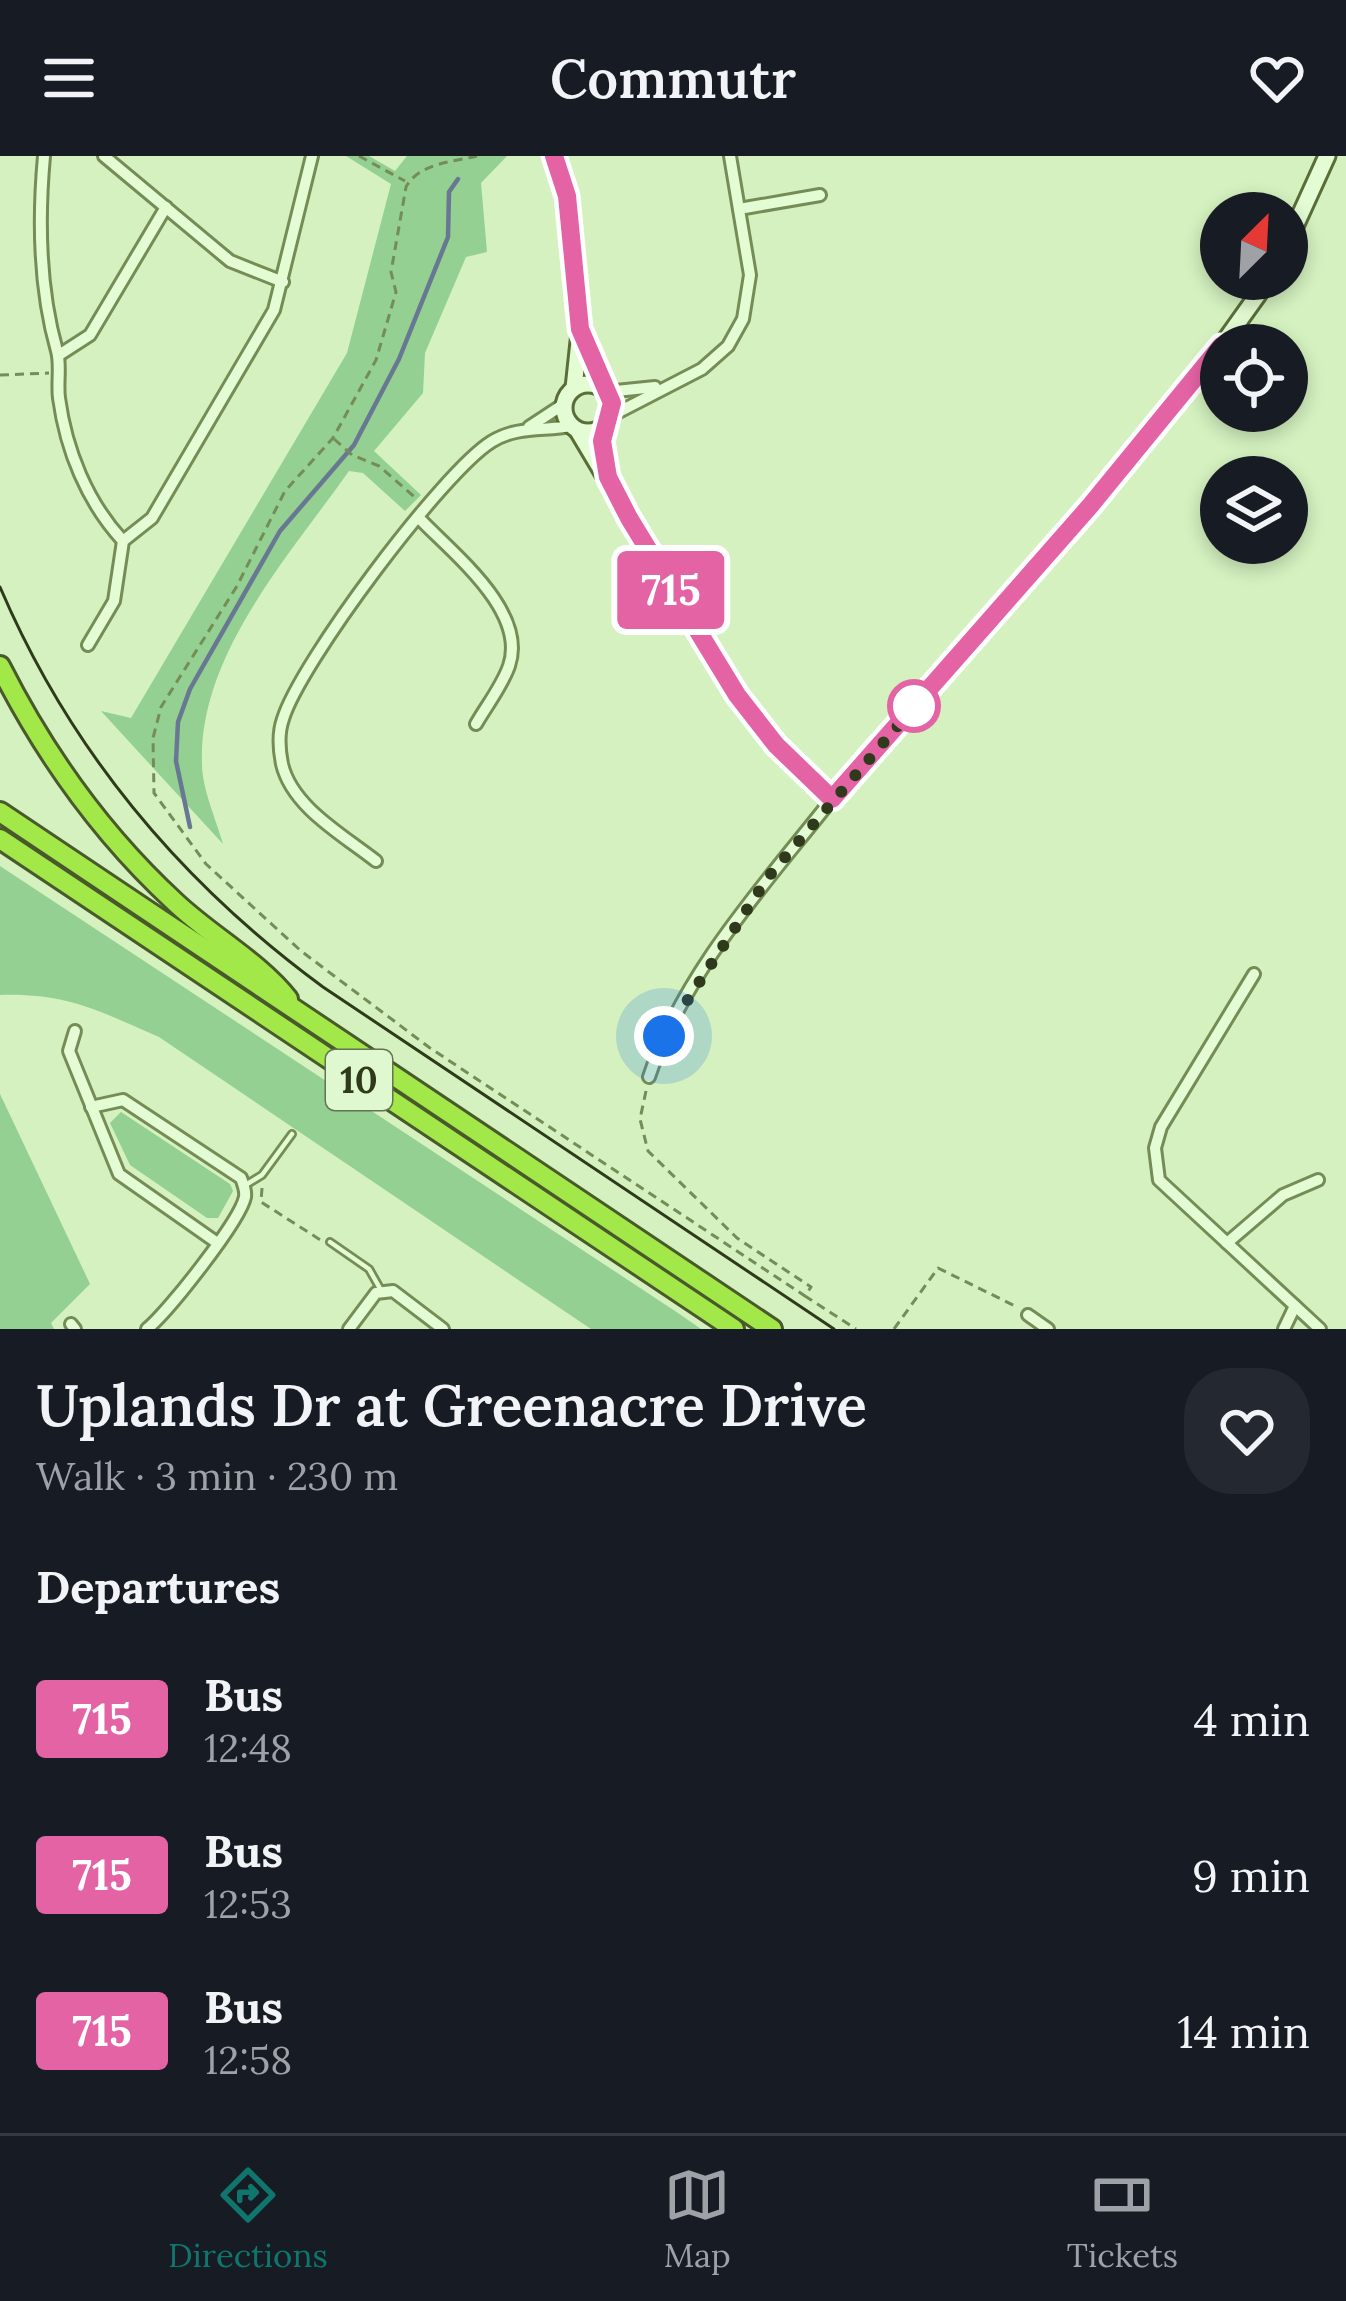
<!DOCTYPE html>
<meta charset="utf-8">
<style>
:root{--surface:#171b24;--page:#242831;--text:#f1f3f6;--muted:#9ea1a6;--line:#363941;--accent:#0f766e}
body{margin:0;font-family:Lora,serif;background:var(--page);color:var(--text);height:100vh;display:flex;flex-direction:column;font-size:45px;white-space:nowrap}
*{box-sizing:border-box;margin:0}
p{font-size:39px;color:var(--muted)}
.icon{flex:none;width:66px;height:66px;fill:none;stroke:currentColor;stroke-width:2;stroke-linecap:round;stroke-linejoin:round}
.map{position:relative;height:1173px;overflow:hidden}
.sheet{display:flex;flex-direction:column;background:var(--surface);flex:1}
.sheet>*{flex:none}
.badge{padding:0 24px;border-radius:9px;font-size:42px;line-height:78px}
.needle{width:78px;rotate:24deg}
.buttons{position:absolute;left:1200px;top:36px;display:grid;gap:24px}
.buttons a{display:grid;place-items:center;width:108px;height:108px;border-radius:50%;background:var(--surface);box-shadow:0 6px 18px #0003;font-size:60px}
.you{position:absolute;width:60px;height:60px;margin:-30px;border:9px solid #fff;border-radius:50%;background:#1a73e8;box-shadow:0 0 0 18px #1a73e833}
.map>.badge{position:absolute;translate:-50% -50%;box-shadow:0 0 0 6px #fff}
h2{padding:0 36px;font-size:45px;line-height:108px}
.round{display:grid;place-items:center;flex:none;width:126px;height:126px;border-radius:48px;background:var(--page)}
.summary{display:flex;align-items:center;justify-content:space-between;height:204px;padding:0 36px}
h1{font-size:57px;font-weight:600;line-height:90px}
ul{padding:0;list-style:none}
li{display:flex;align-items:center;gap:36px;height:156px;padding:0 36px}
li div{flex:1}
li b{display:block;font-size:45px}
li em{font-style:normal}
li .badge{min-width:132px;font-weight:700;text-align:center}
header{display:flex;justify-content:space-between;align-items:center;height:156px;padding:0 36px;background:var(--surface);font-size:54px;font-weight:600}
.tabs{display:flex;justify-content:space-around;align-items:center;height:168px;border-top:3px solid var(--line);background:var(--surface);font-size:33px;color:var(--muted)}
.tabs a{display:grid;justify-items:center;gap:6px}
.tabs .selected{color:var(--accent)}
.map>svg:first-child{display:block}
.green{fill:#93d092}
.lines{fill:none;stroke-linecap:round;stroke-linejoin:round}
.stream{stroke:#697892;stroke-width:4.5}
.lane-casing{stroke:#768c56;stroke-width:10}
.street-casing{stroke:#768c56;stroke-width:16}
.secondary-casing{stroke:#5a6d39;stroke-width:21}
.highway-casing{stroke:#49592b;stroke-width:24}
.path{stroke:#768c56;stroke-width:3;stroke-dasharray:9 6;stroke-linecap:butt}
.lane{stroke:#e4fcd3;stroke-width:4.5}
.street{stroke:#e4fcd3;stroke-width:10}
.secondary{stroke:#e4fcd3;stroke-width:15}
.highway{stroke:#a2e848;stroke-width:18}
.tram{stroke:#2f3a1c;stroke-width:3}
.line-casing{stroke:#fff;stroke-width:27}
.line{stroke:#e463a4;stroke-width:18}
.walk{stroke:#2f3a1c;stroke-width:12;stroke-dasharray:0 21.6}
.stop-dot{fill:#fff;stroke:#e463a4;stroke-width:6}
.labels{text-anchor:middle;stroke-width:12;stroke-linejoin:round;paint-order:stroke}
.shield{fill:#e0f8cf;stroke:#647352;stroke-width:3}
.shield-label{font-size:36px;font-weight:bold;fill:#2f3a1c}
</style>
<header><svg class="icon" aria-label="menu" viewBox="0 0 24 24"><path d="M4 6h16M4 12h16M4 18h16"/></svg>Commutr<svg class="icon" aria-label="heart" viewBox="0 0 24 24"><path d="M12 20l-8-8c-3-5 5-10 8-4 3-6 11-1 8 4z"/></svg></header>
<div class="map">
<svg width="1346" height="1173" viewBox="0 0 1346 1173">
<rect width="100%" height="100%" fill="#d4f1bf"/>
<g class="green">
<path d="M 346,0 L 369,0 L 395,15 L 407,0 L 507,0 L 481,27 L 487,96 L 466,101 L 425,197 L 423,237 L 374,295 L 421,339 L 405,355 L 363,317 L 349,315 C 290,399 198,499 202,608 C 202,633 216,663 223,688 L 101,555 L 131,562 L 347,197 L 391,28 Z"/>
<path d="M 0,710 L 678,1157 L 701,1173 L 591,1173 L 159,881 C 99,855 67,837 0,839 Z"/>
<path d="M 0,938 L 90,1128 L 51,1167 L 54,1173 L 0,1173 Z"/>
<path d="M 121,956 L 230,1028 L 233,1035 L 218,1062 L 207,1062 L 130,1009 L 110,967 Z"/>
</g>
<g class="lines">
<path class="stream" d="M 190,671 L 176,605 L 178,566 L 190,533 L 280,375 L 354,289 L 399,203 L 448,81 L 449,36 L 458,23"/>
<g class="lane-casing">
<g id="lane">
<path d="M 244,1030 L 262,1019 L 292,978"/>
<path d="M 330,1086 L 369,1113 L 382,1136"/>
</g>
</g>
<g class="street-casing">
<g id="street">
<path d="M 44,0 C 38,66 39,132 57,195 C 61,209 57,227 59,242 C 66,294 87,346 123,385"/>
<path d="M 104,0 L 230,105 L 283,126"/>
<path d="M 739,53 L 820,39"/>
<path d="M 59,199 L 90,179 L 166,51"/>
<path d="M 606,236 L 655,231"/>
<path d="M 611,260 L 702,213 L 728,190 L 743,163 L 750,119 L 730,0"/>
<path d="M 529,271 L 564,248"/>
<path d="M 419,362 C 452,397 528,455 509,510 C 502,530 487,549 476,568"/>
<path d="M 88,489 L 114,445 L 123,385 L 152,362 L 274,154 L 312,0"/>
<path d="M 376,705 C 343,679 292,651 282,608 C 279,593 278,577 283,563 C 300,507 442,317 491,286 C 516,270 543,275 571,270"/>
<path d="M 1254,818 L 1161,971 L 1155,992 L 1159,1024 L 1320,1173"/>
<path d="M 75,875 L 69,895 L 119,1018 L 216,1086"/>
<path d="M 649,921 C 683,817 765,728 832,643"/>
<path d="M 91,951 L 123,944 L 241,1022 C 243,1027 246,1035 245,1041 C 240,1065 168,1156 147,1173"/>
<path d="M 1227,1087 L 1283,1039 L 1318,1024"/>
<path d="M 1028,1159 L 1048,1173"/>
<path d="M 71,1168 L 75,1173"/>
<path d="M 349,1173 L 376,1137 L 393,1135 L 443,1173"/>
<path d="M 1284,1173 L 1295,1150"/>
</g>
</g>
<g class="secondary-casing">
<g id="secondary">
<path d="M 554,0 L 567,40 L 581,173 L 602,232"/>
<path d="M 1287,88 L 1327,0"/>
<path d="M 1222,189 L 1269,123"/>
<circle cx="588" cy="252" r="24"/>
<path d="M 574,232 L 580,176"/>
<path d="M 578,275 L 724,520 L 776,589 L 832,643 L 1090,350 L 1221,190"/>
</g>
</g>
<g class="highway-casing">
<g id="highway">
<path d="M 0,510 C 45,599 102,679 176,747 C 211,780 259,806 288,843"/>
<path d="M 0,656 L 772,1173"/>
<path d="M 0,683 L 734,1173"/>
</g>
</g>
<g class="path">
<path d="M 359,0 L 405,25"/>
<path d="M 477,0 C 453,6 419,7 406,31 L 391,116 L 396,136 L 376,204 L 333,282 L 285,335 L 237,430 L 161,551 L 153,582 L 154,637 L 206,708 L 301,795 L 430,892 L 805,1140"/>
<path d="M 0,219 L 49,217"/>
<path d="M 334,283 L 352,299 L 379,310 L 418,344"/>
<path d="M 646,935 L 640,963 L 648,995 L 737,1082 L 811,1131 L 805,1140 L 856,1173"/>
<path d="M 262,1032 L 261,1046 L 322,1085"/>
<path d="M 894,1173 L 938,1112 L 1017,1151"/>
</g>
<use href="#lane" class="lane"/>
<use href="#street" class="street"/>
<use href="#secondary" class="secondary"/>
<use href="#highway" class="highway"/>
<path class="tram" d="M 0,431 C 70,595 180,726 323,831 L 834,1173"/>
</g>
<g class="lines">
<g class="line-casing">
<path id="line" d="M 554,0 L 567,40 L 580,173 L 612,247 L 602,285 L 608,321 L 629,362 L 737,539 L 776,589 L 832,643 L 1090,350 L 1221,190"/>
</g>
<use href="#line" class="line"/>
<path class="walk" d="M 664,880 L 769,720 L 926,537 L 914,550"/>
</g>
<circle class="stop-dot" cx="914" cy="550" r="24"/>
<g class="labels">
<rect class="shield" x="326" y="894" width="66" height="60" rx="9"/>
<g class="shield-label">
<text x="359" y="937">10</text>
</g>
</g>
</svg>
<div class="buttons">
<a><svg class="needle" viewBox="-14 -14 28 28"><path d="M0-13l5 13h-10z" fill="#e53935"/><path d="M0 13l5-13h-10z" fill="#9ea1a6"/></svg></a>
<a><svg class="icon" aria-label="locate" viewBox="0 0 24 24"><circle cx="12" cy="12" r="6"/><path d="M12 2v4M12 18v4M2 12h4M18 12h4"/></svg></a>
<a><svg class="icon" aria-label="layers" viewBox="0 0 24 24"><path d="M12 4l9 5-9 5-9-5zM3 14l9 5 9-5"/></svg></a>
</div>
<div class="you" style="left:664px;top:880px"></div>
<b class="badge" style="left:671px;top:434px;background:#e463a4;color:#fff">715</b>
</div>
<section class="sheet">
<div class="summary"><div><h1>Uplands Dr at Greenacre Drive</h1><p>Walk · 3 min · 230 m</p></div><a class="round"><svg class="icon" aria-label="heart" viewBox="0 0 24 24"><path d="M12 20l-8-8c-3-5 5-10 8-4 3-6 11-1 8 4z"/></svg></a></div>
<h2>Departures</h2>
<ul>
<li><span class="badge" style="background:#e463a4;color:#fff">715</span><div><b>Bus</b><p>12:48</p></div><em>4 min</em></li>
<li><span class="badge" style="background:#e463a4;color:#fff">715</span><div><b>Bus</b><p>12:53</p></div><em>9 min</em></li>
<li><span class="badge" style="background:#e463a4;color:#fff">715</span><div><b>Bus</b><p>12:58</p></div><em>14 min</em></li>
</ul>
</section>
<nav class="tabs">
<a class="selected"><svg class="icon" aria-label="directions" viewBox="0 0 24 24"><path d="M12 3l9 9-9 9-9-9zM9 14v-3h6M13 9l2 2-2 2"/></svg>Directions</a>
<a><svg class="icon" aria-label="map" viewBox="0 0 24 24"><path d="M3 6l6-2 6 2 6-2v14l-6 2-6-2-6 2zM9 4v14M15 6v14"/></svg>Map</a>
<a><svg class="icon" aria-label="tickets" viewBox="0 0 24 24"><path d="M3 7h18v10H3zM15 7v10"/></svg>Tickets</a>
</nav>
